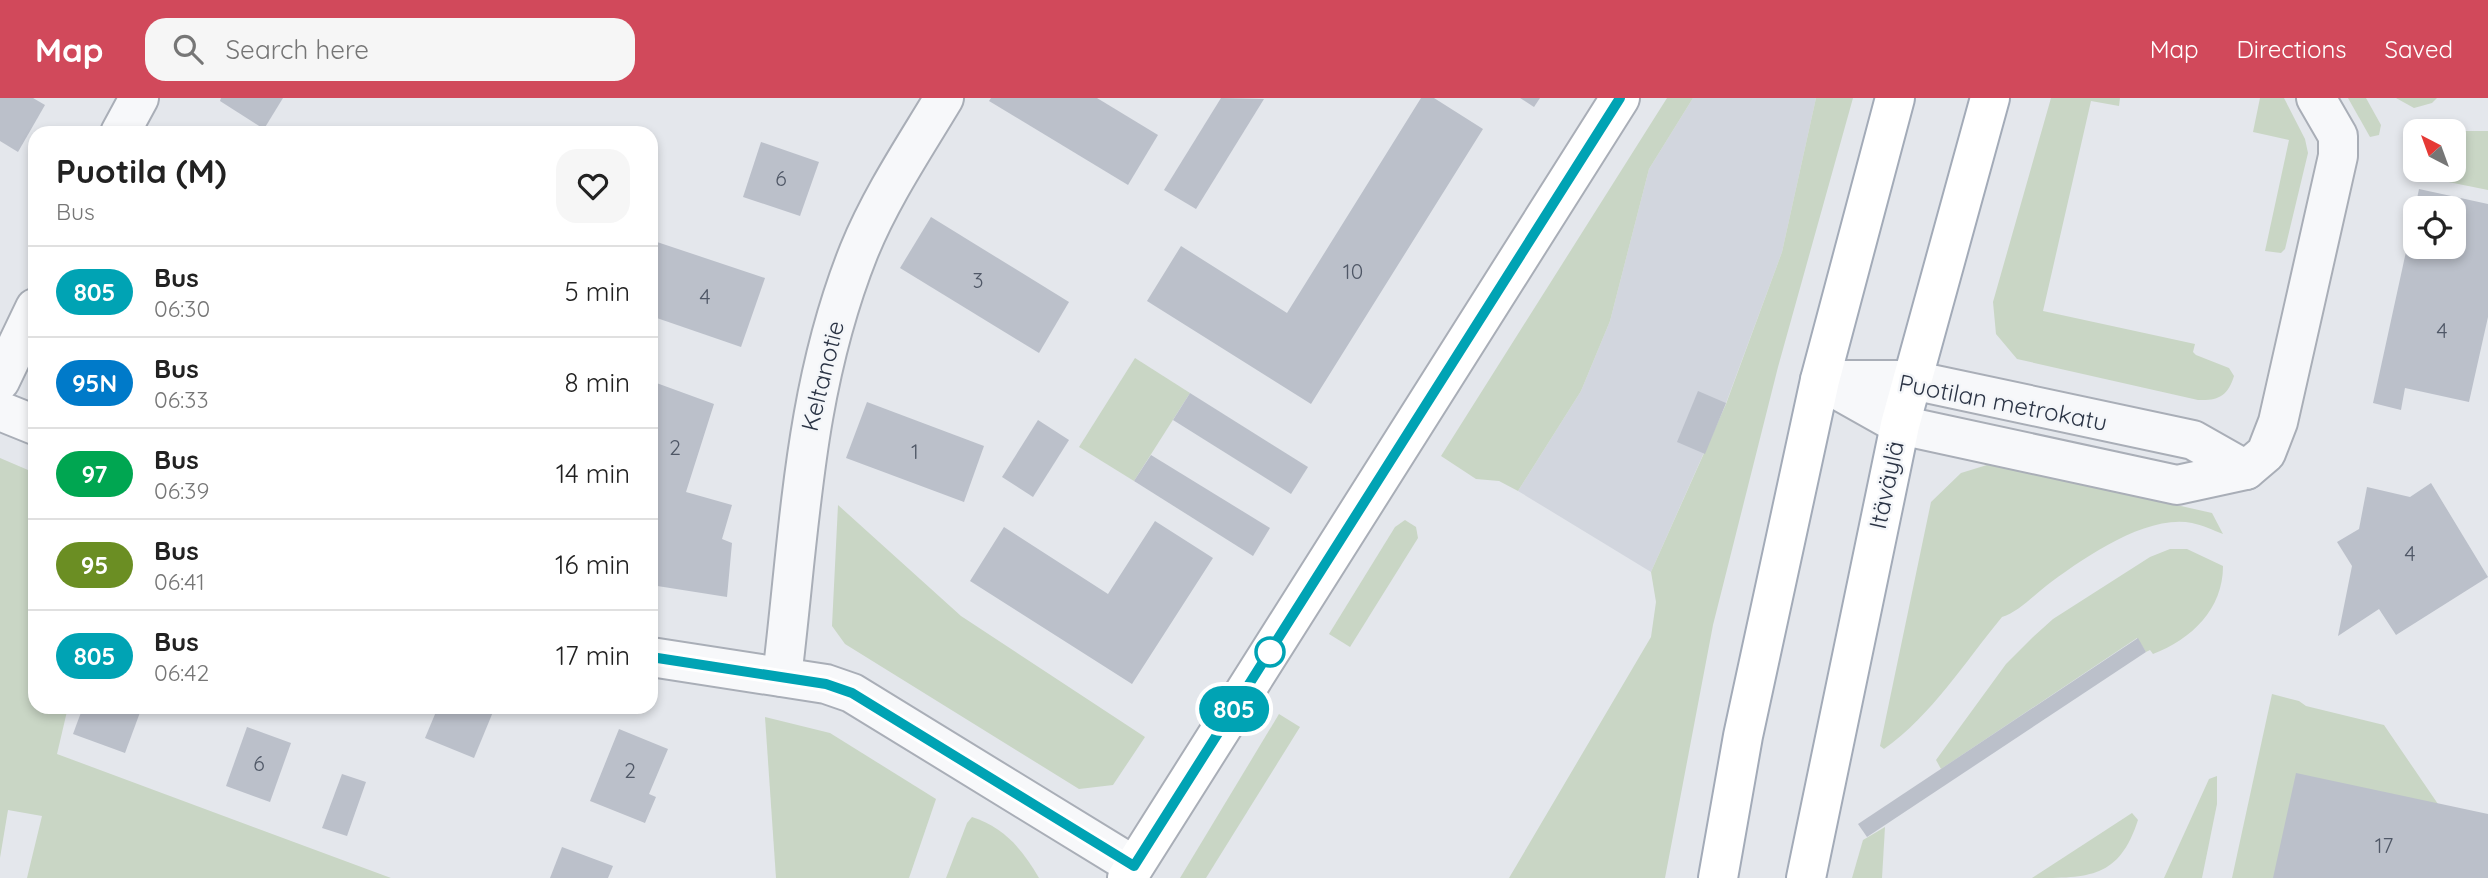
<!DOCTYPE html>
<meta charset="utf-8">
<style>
:root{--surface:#fff;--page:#f6f6f6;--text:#222;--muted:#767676;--line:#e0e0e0;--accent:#d1495b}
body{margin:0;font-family:Quicksand,sans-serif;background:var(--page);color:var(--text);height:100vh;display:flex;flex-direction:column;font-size:26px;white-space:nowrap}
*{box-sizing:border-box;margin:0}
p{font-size:23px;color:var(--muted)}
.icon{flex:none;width:38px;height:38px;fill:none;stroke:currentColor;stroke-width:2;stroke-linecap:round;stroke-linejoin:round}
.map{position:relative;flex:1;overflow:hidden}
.side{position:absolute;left:28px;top:28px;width:630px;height:588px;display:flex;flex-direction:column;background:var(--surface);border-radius:21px;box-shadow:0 4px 10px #0003}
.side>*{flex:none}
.badge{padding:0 14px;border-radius:23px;font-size:24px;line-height:46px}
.needle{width:46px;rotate:319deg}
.controls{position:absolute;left:2403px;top:21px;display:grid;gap:14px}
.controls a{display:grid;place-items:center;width:63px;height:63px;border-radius:14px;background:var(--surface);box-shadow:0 4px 10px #0003;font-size:35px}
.map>.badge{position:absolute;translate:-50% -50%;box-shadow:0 0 0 4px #fff}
.round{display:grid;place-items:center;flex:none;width:74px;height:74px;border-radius:21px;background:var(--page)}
.headline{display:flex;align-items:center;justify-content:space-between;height:119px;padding:0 28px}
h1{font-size:33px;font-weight:700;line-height:52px}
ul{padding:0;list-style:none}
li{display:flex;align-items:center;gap:21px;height:91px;padding:0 28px;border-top:2px solid var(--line)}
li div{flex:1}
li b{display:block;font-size:26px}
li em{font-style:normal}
li .badge{min-width:77px;font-weight:700;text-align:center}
header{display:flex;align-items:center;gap:42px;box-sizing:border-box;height:98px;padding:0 35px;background:var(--accent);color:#fff}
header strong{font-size:33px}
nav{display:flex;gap:38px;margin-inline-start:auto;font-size:24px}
.search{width:490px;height:63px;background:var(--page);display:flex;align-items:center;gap:18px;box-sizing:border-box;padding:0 24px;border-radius:21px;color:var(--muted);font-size:26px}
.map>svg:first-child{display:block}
.built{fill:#d2d6de}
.green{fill:#c9d6c5}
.building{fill:#bbc0ca}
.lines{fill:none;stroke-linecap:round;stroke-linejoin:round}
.street-casing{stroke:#a9aeb7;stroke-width:42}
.secondary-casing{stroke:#a9aeb7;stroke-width:42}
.primary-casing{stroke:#a3abb8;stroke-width:42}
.street{stroke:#f7f8fa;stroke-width:38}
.secondary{stroke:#fff;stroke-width:38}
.primary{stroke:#fff;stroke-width:38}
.line-casing{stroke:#fff;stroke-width:16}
.line{stroke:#00a3b4;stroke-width:10}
.stop-dot{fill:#fff;stroke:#00a3b4;stroke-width:3.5}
.labels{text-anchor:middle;stroke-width:5;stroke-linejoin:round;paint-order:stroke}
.number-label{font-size:21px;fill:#4f5766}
.street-label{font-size:24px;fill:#2b3445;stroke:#f4f6f9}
</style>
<header>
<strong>Map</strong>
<div class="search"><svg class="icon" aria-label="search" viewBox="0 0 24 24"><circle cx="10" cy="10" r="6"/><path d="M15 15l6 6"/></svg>Search here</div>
<nav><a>Map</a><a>Directions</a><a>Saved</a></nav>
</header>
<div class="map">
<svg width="2488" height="780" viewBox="0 0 2488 780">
<rect width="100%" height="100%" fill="#e4e7ec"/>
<path class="built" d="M 1693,0 L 1816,0 L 1782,154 L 1726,305 L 1651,474 L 1518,393 L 1581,293 L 1610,223 L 1649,71 Z"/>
<g class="green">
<path d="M 1667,0 L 1693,0 L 1649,71 L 1610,223 L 1581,293 L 1518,393 L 1499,383 L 1476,381 L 1441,358 Z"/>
<path d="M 1816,0 L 1853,0 L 1778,269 L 1713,527 L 1665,780 L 1509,780 L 1651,539 L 1656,504 L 1651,474 L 1726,306 L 1782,154 Z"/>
<path d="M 2051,0 L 2120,0 L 2119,8 L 2091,3 L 2043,213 L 2195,246 L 2193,254 L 2196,257 L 2229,270 L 2234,278 C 2228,298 2218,303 2198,302 L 2017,261 L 1996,236 L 1993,204 Z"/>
<path d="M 2260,0 L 2284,0 L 2305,41 L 2308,55 L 2285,151 L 2281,155 L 2265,153 L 2289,42 L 2253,34 Z"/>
<path d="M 2348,0 L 2366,0 L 2381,27 L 2379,37 L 2370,39 Z"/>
<path d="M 2396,0 L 2437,0 L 2432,5 L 2414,10 Z"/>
<path d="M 2452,33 L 2488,33 L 2488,92 L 2409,76 L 2415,43 L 2415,72 L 2454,72 Z"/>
<path d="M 1135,260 L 1190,295 L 1134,383 L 1079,349 Z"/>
<path d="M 0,360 L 35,375 L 35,609 L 68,609 L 57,656 L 391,780 L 27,780 L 42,718 L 8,712 L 0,760 Z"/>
<path d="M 1987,367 L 2012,370 L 2212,415 L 2223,436 C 2213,432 2202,427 2192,425 C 2145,416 2081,462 2046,488 C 2032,499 2018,514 2002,519 C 1964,565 1932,617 1884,651 L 1880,648 L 1931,404 L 1961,375 Z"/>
<path d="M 838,407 L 961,518 L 1145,639 L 1113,687 L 1079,691 L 845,546 L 832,528 Z"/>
<path d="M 1405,422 L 1416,429 L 1418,440 L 1350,549 L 1329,536 L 1395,429 Z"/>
<path d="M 2170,451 L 2187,451 L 2223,468 C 2223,511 2192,541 2153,556 L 2150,552 L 2146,554 L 2137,540 L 1941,671 L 1936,662 L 2006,566 L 2033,539 L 2053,521 L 2150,459 Z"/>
<path d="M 2272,596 L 2299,603 L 2306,608 L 2384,627 L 2438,706 L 2273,780 L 2232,780 Z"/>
<path d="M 1279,616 L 1300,629 L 1206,780 L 1180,780 Z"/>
<path d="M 765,619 L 830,635 L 936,701 L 909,780 L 776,780 Z"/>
<path d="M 2217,678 L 2217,706 L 2202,780 L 2164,780 L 2209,681 Z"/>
<path d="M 2132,715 L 2138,722 C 2119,780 2090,780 2032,780 Z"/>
<path d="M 972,719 C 1004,729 1023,752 1039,780 L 946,780 L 967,725 Z"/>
<path d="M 1885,729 L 1882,780 L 1852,780 L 1863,742 Z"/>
</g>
<g class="building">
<path d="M 0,0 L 33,0 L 45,7 L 18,54 L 0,43 Z"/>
<path d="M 221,0 L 283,0 L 264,31 L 220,3 Z"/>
<path d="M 991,0 L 1097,0 L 1158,37 L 1128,87 L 989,3 Z"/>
<path d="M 1221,0 L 1264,1 L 1196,111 L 1164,92 Z"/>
<path d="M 1421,0 L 1434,0 L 1483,31 L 1311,306 L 1147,203 L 1181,148 L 1287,215 Z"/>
<path d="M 1520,0 L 1540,0 L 1534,9 Z"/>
<path d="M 761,44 L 819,64 L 800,118 L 743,99 Z"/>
<path d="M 2419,91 L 2488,106 L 2488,219 L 2469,304 L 2405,290 L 2401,312 L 2373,305 L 2414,117 L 2415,149 L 2454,149 L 2454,110 L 2415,110 Z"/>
<path d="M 931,119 L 1069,204 L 1039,255 L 900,170 Z"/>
<path d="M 651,142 L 765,180 L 741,249 L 651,218 Z"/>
<path d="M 651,283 L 714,306 L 686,394 L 732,407 L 722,441 L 732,445 L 727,499 L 651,487 Z"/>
<path d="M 1698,293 L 1726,305 L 1705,356 L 1677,344 Z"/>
<path d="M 1190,295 L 1308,369 L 1291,396 L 1173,322 Z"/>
<path d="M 867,304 L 984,348 L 964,404 L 846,360 Z"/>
<path d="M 1038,322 L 1069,342 L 1033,399 L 1002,379 Z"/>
<path d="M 1151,357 L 1270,430 L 1253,458 L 1134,383 Z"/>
<path d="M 2431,385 L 2488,479 L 2396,537 L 2379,511 L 2338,538 L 2352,468 L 2337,444 L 2359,431 L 2367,389 L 2410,399 Z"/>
<path d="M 1155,423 L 1213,460 L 1132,586 L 970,483 L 1004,429 L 1108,496 Z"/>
<path d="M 2138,540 L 2146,554 L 1867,739 L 1858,726 Z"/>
<path d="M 83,609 L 142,609 L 125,655 L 73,636 Z"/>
<path d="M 438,609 L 495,609 L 474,660 L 425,640 Z"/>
<path d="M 247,629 L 291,645 L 270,704 L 226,688 Z"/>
<path d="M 619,631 L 668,651 L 649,696 L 656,699 L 645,725 L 590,703 Z"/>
<path d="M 2296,675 L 2488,716 L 2488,780 L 2273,780 Z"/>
<path d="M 342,676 L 366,684 L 347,738 L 322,730 Z"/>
<path d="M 562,749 L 613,768 L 608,780 L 550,780 Z"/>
</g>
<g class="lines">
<g class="street-casing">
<g id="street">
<path d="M 120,35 L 139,0"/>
<path d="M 1820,282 L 1900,327 L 2177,387 L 2246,372 L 2266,355 L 2278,324 L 2338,58 L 2338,38 L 2316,0"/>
<path d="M 1822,282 L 1912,282 L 2193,342 L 2246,372"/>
<path d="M 0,283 L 35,210"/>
<path d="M 0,313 L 35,327"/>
<path d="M 651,559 L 826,586 L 852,595 L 1134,768"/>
<path d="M 782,579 C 800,432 803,293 859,153 C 881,99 914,50 944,0"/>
</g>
</g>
<g class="secondary-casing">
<path id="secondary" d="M 1127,780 L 1620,0"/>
</g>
<g class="primary-casing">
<g id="primary">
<path d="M 1718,780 L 1743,638 L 1820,282 L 1895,0"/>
<path d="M 1806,780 L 1900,327 L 1990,0"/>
</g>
</g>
<use href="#street" class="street"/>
<use href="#secondary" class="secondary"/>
<use href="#primary" class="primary"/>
</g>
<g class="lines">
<g class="line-casing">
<path id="line" d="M 651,559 L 826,586 L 852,595 L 1134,768 L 1620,0"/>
</g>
<use href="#line" class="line"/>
</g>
<circle class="stop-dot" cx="1270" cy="554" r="14"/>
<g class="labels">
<g class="number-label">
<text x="781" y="88">6</text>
<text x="1353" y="181">10</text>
<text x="978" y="190">3</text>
<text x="705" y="206">4</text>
<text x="2442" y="240">4</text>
<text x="675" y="357">2</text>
<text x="915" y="361">1</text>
<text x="2410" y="463">4</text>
<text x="259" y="673">6</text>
<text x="630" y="680">2</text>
<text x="2384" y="755">17</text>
</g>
<g class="street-label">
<text transform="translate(823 278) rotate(-76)" y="8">Keltanotie</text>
<text transform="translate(2003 305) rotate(11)" y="8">Puotilan metrokatu</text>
<text transform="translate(1887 387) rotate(-78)" y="8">Itäväylä</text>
</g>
</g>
</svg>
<div class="controls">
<a><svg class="needle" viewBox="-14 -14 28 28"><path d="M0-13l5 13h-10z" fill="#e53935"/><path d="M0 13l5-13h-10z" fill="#767676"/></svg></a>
<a><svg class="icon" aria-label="locate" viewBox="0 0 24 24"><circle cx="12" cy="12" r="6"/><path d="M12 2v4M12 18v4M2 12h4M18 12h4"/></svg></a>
</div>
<b class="badge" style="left:1234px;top:611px;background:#00a3b4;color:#fff">805</b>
<section class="side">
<div class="headline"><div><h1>Puotila (M)</h1><p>Bus</p></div><a class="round"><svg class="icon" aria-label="heart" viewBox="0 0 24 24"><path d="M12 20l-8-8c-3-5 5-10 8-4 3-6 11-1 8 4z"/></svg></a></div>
<ul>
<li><span class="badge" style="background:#00a3b4;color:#fff">805</span><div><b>Bus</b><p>06:30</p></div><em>5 min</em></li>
<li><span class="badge" style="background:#007ac9;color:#fff">95N</span><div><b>Bus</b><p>06:33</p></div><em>8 min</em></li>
<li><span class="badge" style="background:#00a651;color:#fff">97</span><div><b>Bus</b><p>06:39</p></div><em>14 min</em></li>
<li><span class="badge" style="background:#6b8e23;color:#fff">95</span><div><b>Bus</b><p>06:41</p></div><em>16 min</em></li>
<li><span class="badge" style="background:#00a3b4;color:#fff">805</span><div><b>Bus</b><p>06:42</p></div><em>17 min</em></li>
</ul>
</section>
</div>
